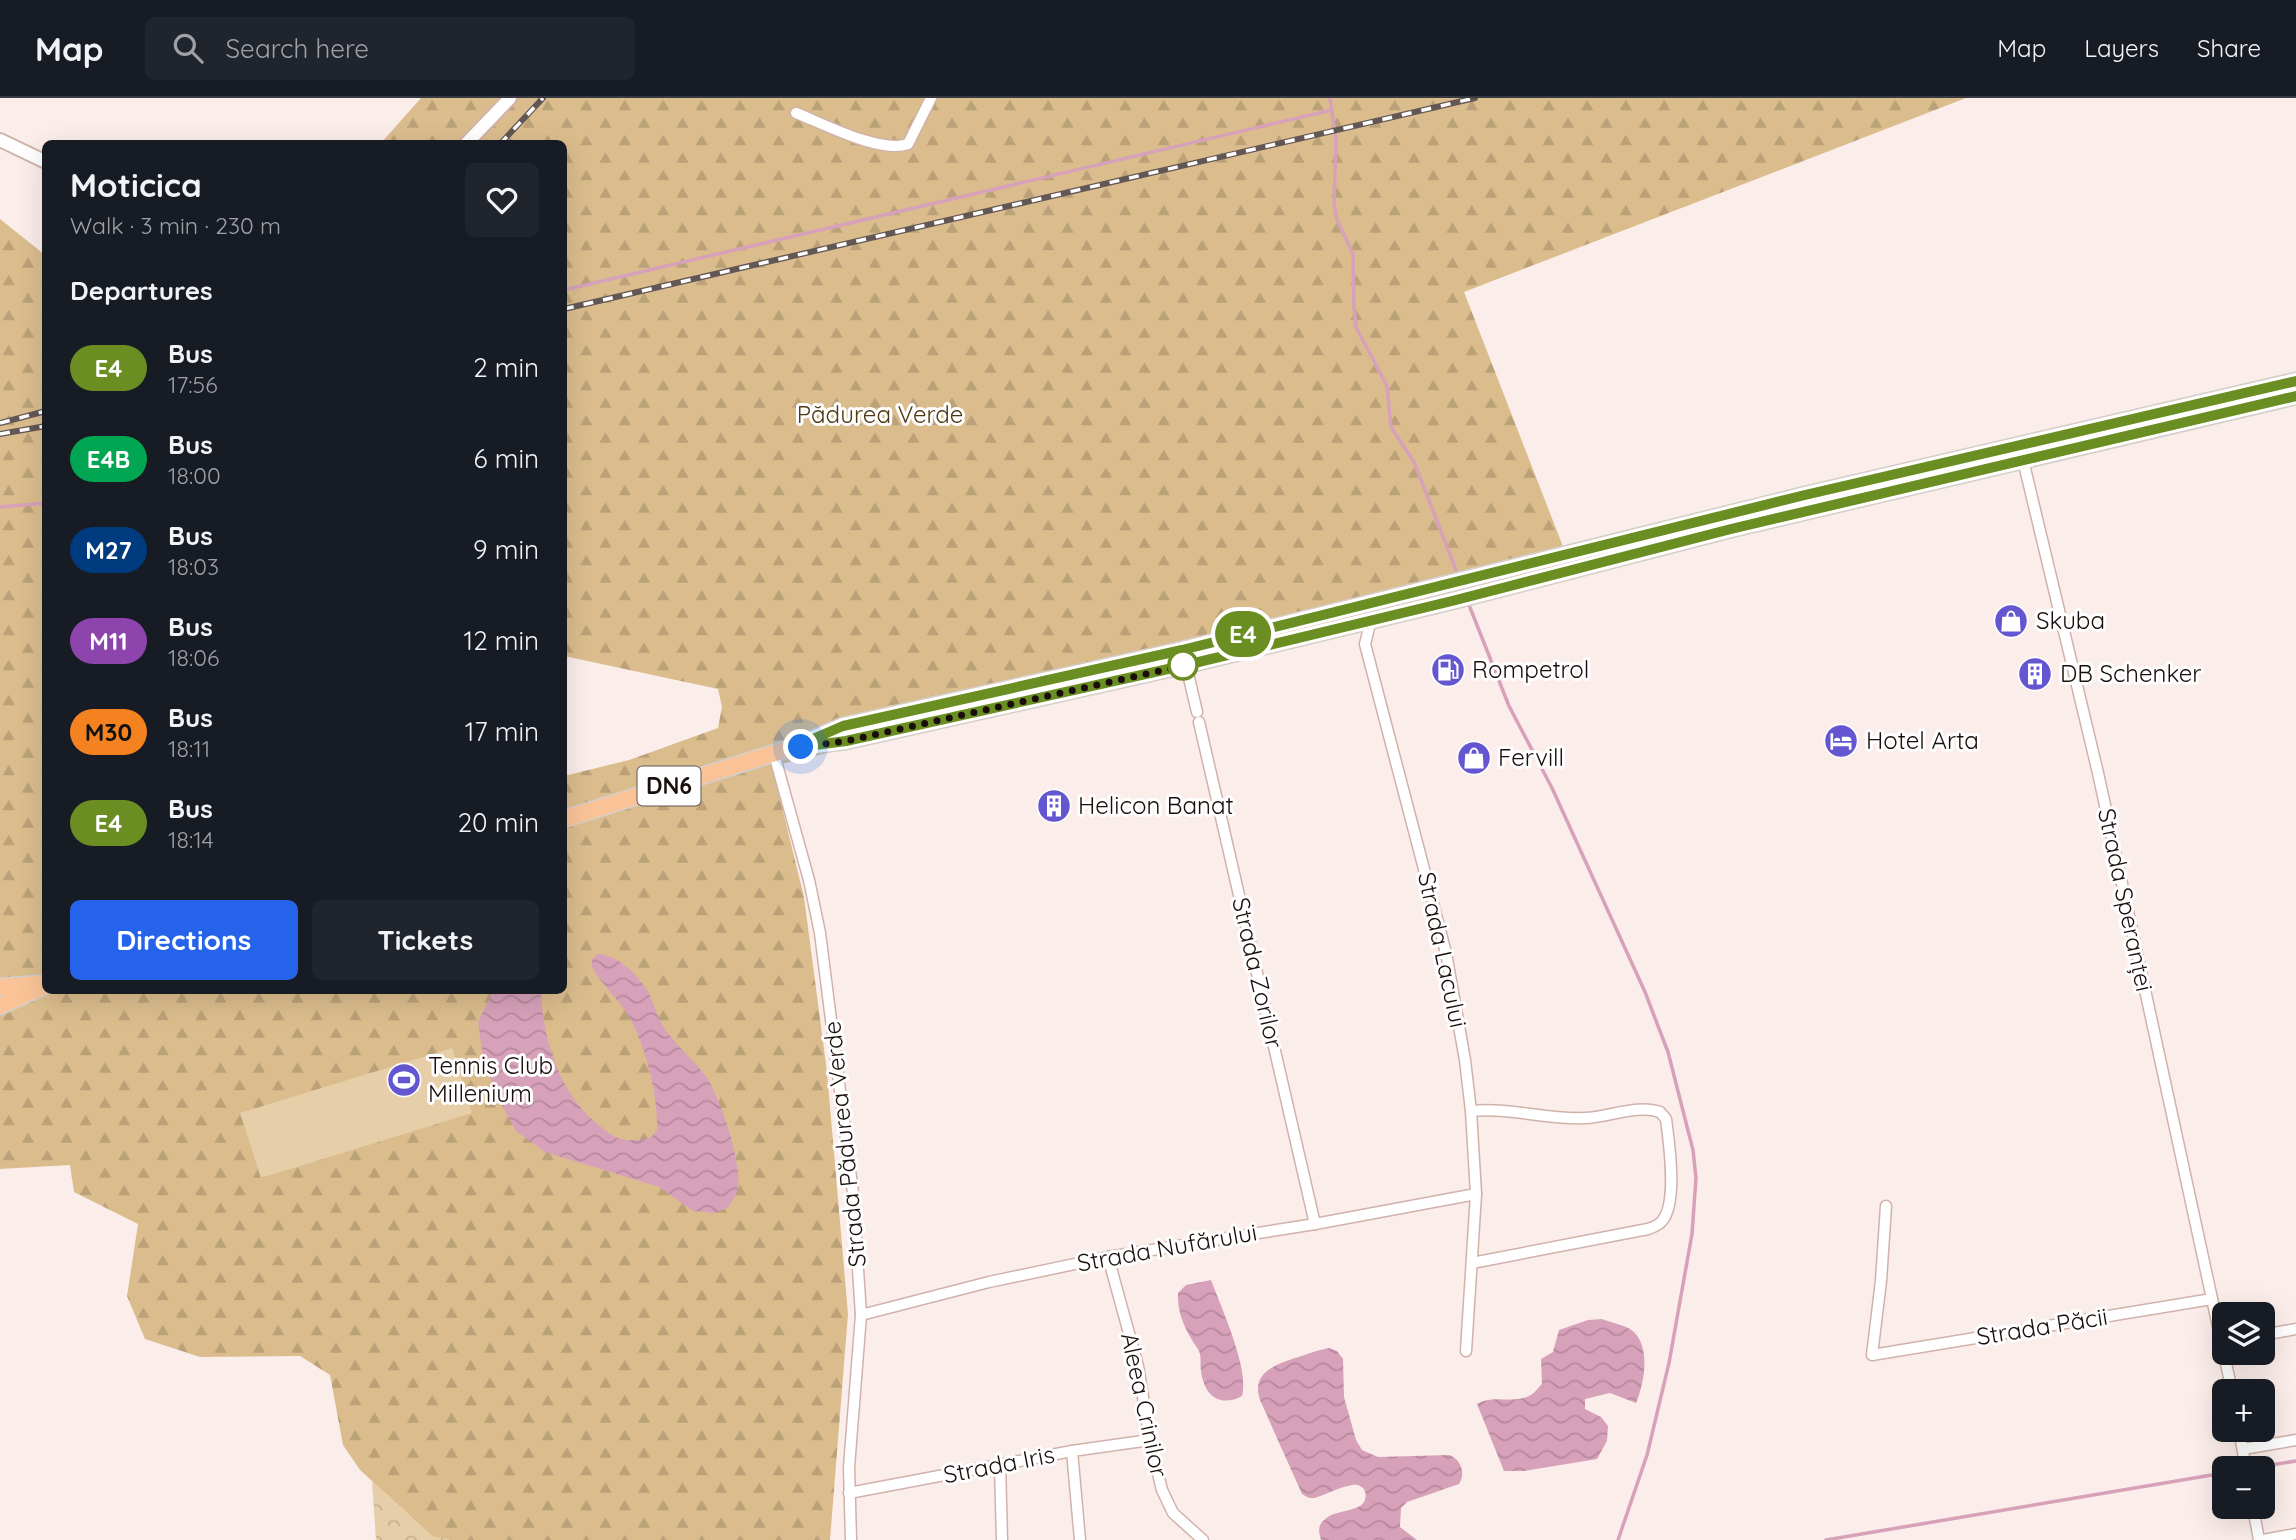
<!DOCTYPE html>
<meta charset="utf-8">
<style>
:root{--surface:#171b24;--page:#20242c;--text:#f1f3f6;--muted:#9ea1a6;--line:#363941;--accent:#2563eb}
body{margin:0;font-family:Quicksand,sans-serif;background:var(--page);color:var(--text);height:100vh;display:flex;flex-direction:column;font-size:26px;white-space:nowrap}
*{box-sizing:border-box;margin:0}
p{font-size:23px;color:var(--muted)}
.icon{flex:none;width:38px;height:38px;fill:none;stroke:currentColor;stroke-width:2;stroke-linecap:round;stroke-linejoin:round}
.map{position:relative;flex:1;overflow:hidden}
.panel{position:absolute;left:42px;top:42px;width:525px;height:854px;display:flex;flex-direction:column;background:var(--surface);border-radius:10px;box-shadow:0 7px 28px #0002}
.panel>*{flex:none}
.badge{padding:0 14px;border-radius:23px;font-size:24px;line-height:46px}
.buttons{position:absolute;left:2212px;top:1204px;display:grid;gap:14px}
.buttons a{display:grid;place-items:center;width:63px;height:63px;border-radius:10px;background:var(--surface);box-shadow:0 7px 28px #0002;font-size:35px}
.you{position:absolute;width:35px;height:35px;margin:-18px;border:5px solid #fff;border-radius:50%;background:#1a73e8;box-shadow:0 0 0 10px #1a73e833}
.map>.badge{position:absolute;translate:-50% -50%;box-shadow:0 0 0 4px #fff}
h2{padding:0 28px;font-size:26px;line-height:63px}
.round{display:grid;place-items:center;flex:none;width:74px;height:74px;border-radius:10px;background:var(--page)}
.head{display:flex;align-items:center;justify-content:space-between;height:119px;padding:0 28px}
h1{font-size:33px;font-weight:700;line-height:52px}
.button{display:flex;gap:14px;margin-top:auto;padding:14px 28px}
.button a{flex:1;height:80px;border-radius:10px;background:var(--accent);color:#fff;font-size:28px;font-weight:700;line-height:80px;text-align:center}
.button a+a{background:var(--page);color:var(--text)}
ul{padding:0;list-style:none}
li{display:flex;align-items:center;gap:21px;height:91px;padding:0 28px}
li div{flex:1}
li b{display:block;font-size:26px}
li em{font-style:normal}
li .badge{min-width:77px;font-weight:700;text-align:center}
header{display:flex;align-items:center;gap:42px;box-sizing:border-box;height:98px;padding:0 35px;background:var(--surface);border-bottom:2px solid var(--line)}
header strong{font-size:33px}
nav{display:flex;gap:38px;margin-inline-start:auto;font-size:24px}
.search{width:490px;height:63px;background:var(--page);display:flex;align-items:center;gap:18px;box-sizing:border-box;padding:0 24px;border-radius:10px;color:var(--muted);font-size:26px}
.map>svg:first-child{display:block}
.forest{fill:url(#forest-firs)}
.park{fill:url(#park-crowns)}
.garden{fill:#e6cea9}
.water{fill:url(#water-waves)}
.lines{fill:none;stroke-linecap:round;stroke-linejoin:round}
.stream{stroke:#d7a1b9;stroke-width:3.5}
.minor-casing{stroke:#d1b2aa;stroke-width:13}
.tertiary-casing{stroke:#d1b2aa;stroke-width:16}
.primary-casing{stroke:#d1cfce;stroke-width:19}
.minor{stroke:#fff;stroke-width:10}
.tertiary{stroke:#fff;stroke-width:12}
.primary{stroke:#fac397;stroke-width:16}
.rail-casing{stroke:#635755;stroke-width:6}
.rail{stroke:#fefefe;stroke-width:3.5;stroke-dasharray:10;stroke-linecap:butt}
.line-casing{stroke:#fff;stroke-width:16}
.line{stroke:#6b8e23;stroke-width:10}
.walk{stroke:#190e0c;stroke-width:7;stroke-dasharray:0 12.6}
.stop-dot{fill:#fff;stroke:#6b8e23;stroke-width:3.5}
.labels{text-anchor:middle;stroke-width:6;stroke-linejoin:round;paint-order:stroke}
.shield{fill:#fefefe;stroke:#5e5655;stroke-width:2}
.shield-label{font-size:23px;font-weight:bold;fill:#190e0c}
.park-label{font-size:24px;fill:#4e3913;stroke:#fefefe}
.poi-label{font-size:24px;fill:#190e0c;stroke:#fefefe;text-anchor:start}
.street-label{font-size:24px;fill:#190e0c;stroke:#fefefe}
</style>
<header>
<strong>Map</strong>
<div class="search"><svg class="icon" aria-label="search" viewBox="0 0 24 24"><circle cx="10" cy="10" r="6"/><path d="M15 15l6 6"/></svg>Search here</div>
<nav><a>Map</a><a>Layers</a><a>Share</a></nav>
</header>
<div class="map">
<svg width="2296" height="1442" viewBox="0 0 2296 1442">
<defs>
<pattern id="forest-firs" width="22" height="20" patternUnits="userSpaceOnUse" patternTransform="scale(1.75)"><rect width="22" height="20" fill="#dbbd8d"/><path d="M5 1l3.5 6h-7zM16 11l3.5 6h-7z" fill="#bba178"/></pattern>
<pattern id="park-crowns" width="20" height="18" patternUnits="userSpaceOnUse" patternTransform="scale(1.75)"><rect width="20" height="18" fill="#e6cea9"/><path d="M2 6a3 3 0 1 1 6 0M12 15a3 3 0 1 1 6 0" fill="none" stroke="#c5b090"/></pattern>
<pattern id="water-waves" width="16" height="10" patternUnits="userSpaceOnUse" patternTransform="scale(1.75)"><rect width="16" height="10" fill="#d7a1b9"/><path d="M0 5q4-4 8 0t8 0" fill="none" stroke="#b8899e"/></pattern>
</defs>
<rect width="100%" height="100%" fill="#fbedea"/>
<path class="forest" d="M 421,0 L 1966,0 L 1464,194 L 1569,464 L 1475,503 L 772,668 L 804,799 L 827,974 L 848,1216 L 830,1442 L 433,1442 L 432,1438 L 360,1372 L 343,1347 L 330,1277 L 300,1258 L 200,1259 L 145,1241 L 127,1198 L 138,1126 L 74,1094 L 70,1067 L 0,1071 L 0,121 L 45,157 L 46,892 L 564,892 L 564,678 L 629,662 L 718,630 L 722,609 L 718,591 L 564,558 L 564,46 L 381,45 Z"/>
<path class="park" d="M 372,1383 L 432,1438 L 452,1442 L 376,1442 Z"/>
<path class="garden" d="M 452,950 L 472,1015 L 261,1080 L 240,1015 Z"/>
<g class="water">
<path d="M 597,856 C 617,857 634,873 645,889 C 653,900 655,915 663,928 C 674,946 692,960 705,977 C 720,998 742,1064 738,1090 C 737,1097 731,1104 728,1110 L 713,1115 L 693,1113 L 659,1089 L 545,1054 L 516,1033 L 496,997 L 483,959 L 478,924 L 493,893 L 541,893 C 543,944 561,1001 604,1031 C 608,1034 613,1039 618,1040 C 628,1044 640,1042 650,1040 L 657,1032 C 658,997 646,948 628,917 C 617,900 602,887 592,869 L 592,862 Z"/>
<path d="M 1211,1182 C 1221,1209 1250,1272 1242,1298 C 1219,1310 1204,1297 1201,1273 C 1200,1268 1201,1261 1200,1256 C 1199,1251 1194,1246 1192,1242 C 1183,1227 1177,1212 1178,1195 L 1186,1187 Z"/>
<path d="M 1602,1221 C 1612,1225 1626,1227 1634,1234 C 1651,1251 1644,1286 1636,1305 L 1610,1295 L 1585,1301 L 1585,1311 L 1601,1319 L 1608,1328 L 1607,1343 L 1597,1361 L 1524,1373 L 1504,1373 L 1477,1306 C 1493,1296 1512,1306 1529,1298 C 1534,1296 1538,1290 1542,1286 L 1541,1261 L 1553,1254 L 1559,1232 L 1588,1222 Z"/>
<path d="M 1329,1250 L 1337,1253 L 1343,1261 L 1344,1299 L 1356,1342 L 1362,1352 L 1378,1359 L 1449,1357 C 1461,1361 1466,1375 1459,1386 L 1407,1404 L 1401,1410 L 1400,1429 L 1417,1442 L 1321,1442 C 1319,1435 1317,1428 1324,1422 C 1333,1413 1349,1414 1360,1408 C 1368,1403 1368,1389 1357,1387 C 1348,1385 1325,1397 1315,1400 L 1309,1400 L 1302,1396 L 1260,1302 C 1251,1275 1274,1267 1295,1260 C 1306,1257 1317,1252 1329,1250 Z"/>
</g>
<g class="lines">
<g class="stream">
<path d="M 1330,0 L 1336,41 L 1334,105 L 1337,122 L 1353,156 L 1354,209 L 1356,229 L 1387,288 L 1391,329 L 1414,364 L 1456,472"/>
<path d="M 564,192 L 1332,12"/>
<path d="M 0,409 L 46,405"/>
<path d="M 1469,507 L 1509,608 L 1552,690 L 1645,894 L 1668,954 L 1693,1052 L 1696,1080 L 1692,1136 L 1669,1265 L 1647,1357 L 1618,1442"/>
<path d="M 2253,1370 L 2296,1363"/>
<path d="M 1826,1442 L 2224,1375"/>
</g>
<g class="minor-casing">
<g id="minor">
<path d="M 796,15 C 824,26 881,56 908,46 L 931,0"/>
<path d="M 2023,362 L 2098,675 L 2232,1293"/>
<path d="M 1371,522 L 1365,546 L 1446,855 L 1465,962 L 1471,1013 L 1476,1096 L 1466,1253"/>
<path d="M 1186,567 L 1197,614"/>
<path d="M 1199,624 L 1315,1126"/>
<path d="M 774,656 L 809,782 L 820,835 L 853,1095 L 861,1217 L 849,1369 L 851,1442"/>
<path d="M 1471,1013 C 1509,1009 1547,1022 1585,1020 C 1609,1019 1638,1006 1660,1014 L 1666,1021 C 1669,1044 1678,1105 1662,1123 C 1658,1128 1653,1129 1648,1131 L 1472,1165"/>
<path d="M 1886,1108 L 1881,1183 L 1872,1257 L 2212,1201"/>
<path d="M 1108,1159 L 1138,1268 L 1150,1342 L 1162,1392 L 1173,1415 L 1203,1442"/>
<path d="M 861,1217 L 989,1184 L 1108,1159 L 1315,1126 L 1476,1096"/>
<path d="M 2263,1237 L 2296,1231"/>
<path d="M 2239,1332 L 2246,1370"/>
<path d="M 2243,1351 L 2296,1342"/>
<path d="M 1072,1353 L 1080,1442"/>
<path d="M 1000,1366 L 1002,1442"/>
<path d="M 849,1395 L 1072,1353 L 1150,1342"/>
<path d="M 2253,1409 L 2259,1442"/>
<path d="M 2263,1442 L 2296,1436"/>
</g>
</g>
<g class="tertiary-casing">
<g id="tertiary">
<path d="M 0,42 L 46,64"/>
<path d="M 466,46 L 510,0"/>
</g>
</g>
<g class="primary-casing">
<g id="primary">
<path d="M 811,647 L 846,643 L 1186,567 L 1452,503 L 1731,431 L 2296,298"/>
<path d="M 564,721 L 791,650 L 843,628 L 1182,552 L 1805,397 L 2296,283"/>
<path d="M 0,889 L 39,886"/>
<path d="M 0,908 L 46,887"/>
</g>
</g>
<use href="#minor" class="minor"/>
<use href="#tertiary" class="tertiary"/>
<use href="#primary" class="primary"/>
<g class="rail-casing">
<g id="rail">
<path d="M 500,46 L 543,0"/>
<path d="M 564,211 L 1475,0"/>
<path d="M 0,325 L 46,313"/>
<path d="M 0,336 L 46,328"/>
</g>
</g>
<use href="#rail" class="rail"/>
</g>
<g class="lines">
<g class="line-casing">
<path id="line" d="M 2296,283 L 1805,397 L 1182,552 L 843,628 L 792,650 L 846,643 L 1186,567 L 1452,503 L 1731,431 L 2296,298"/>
</g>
<use href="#line" class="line"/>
<path class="walk" d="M 801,649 L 846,643 L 1186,567 L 1183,567"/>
</g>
<defs>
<g id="shop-disc" transform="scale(1.75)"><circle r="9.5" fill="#6456d0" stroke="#fefefe"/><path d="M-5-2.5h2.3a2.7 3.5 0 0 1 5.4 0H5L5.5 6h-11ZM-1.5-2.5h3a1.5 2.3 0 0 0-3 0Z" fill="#fff"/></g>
<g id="fuel-disc" transform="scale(1.75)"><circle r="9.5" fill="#6456d0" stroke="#fefefe"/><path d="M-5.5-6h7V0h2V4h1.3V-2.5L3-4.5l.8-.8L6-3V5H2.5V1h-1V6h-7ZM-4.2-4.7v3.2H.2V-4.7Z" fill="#fff"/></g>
<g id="building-disc" transform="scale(1.75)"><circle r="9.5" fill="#6456d0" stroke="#fefefe"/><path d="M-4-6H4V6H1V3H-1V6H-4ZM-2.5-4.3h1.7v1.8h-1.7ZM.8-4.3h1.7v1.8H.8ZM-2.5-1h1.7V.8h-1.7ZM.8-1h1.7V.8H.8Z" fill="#fff"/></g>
<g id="hotel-disc" transform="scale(1.75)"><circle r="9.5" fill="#6456d0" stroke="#fefefe"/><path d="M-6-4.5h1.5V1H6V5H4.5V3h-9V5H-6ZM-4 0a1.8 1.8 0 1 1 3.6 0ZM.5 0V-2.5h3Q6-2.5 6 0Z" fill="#fff"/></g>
<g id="stadium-disc" transform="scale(1.75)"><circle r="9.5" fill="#6456d0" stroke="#fefefe"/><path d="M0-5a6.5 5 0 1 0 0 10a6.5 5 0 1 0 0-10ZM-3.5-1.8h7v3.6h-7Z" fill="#fff"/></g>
</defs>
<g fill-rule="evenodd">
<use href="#shop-disc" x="2011" y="523"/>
<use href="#fuel-disc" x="1448" y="572"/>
<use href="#building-disc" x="2035" y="576"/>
<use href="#hotel-disc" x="1841" y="643"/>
<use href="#shop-disc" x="1474" y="660"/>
<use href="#building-disc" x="1054" y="708"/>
<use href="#stadium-disc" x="404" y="982"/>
</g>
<circle class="stop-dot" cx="1183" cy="567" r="14"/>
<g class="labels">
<rect class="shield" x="637.5" y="668.5" width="63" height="39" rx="5"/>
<g class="shield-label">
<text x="669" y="696">DN6</text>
</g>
<g class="park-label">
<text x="880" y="325">Pădurea Verde</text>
</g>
<g class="poi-label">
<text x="2036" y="531">Skuba</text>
<text x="1472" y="580">Rompetrol</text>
<text x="2060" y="584">DB Schenker</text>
<text x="1866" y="651">Hotel Arta</text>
<text x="1498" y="668">Fervill</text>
<text x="1078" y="716">Helicon Banat</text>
<text x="428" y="976">Tennis Club<tspan x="428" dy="28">Millenium</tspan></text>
</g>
<g class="street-label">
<text transform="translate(2125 802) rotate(78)" y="8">Strada Speranței</text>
<text transform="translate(1442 852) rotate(78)" y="8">Strada Lacului</text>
<text transform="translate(1257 875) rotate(77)" y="8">Strada Zorilor</text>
<text transform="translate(845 1046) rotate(-96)" y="8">Strada Pădurea Verde</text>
<text transform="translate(1167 1150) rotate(-10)" y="8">Strada Nufărului</text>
<text transform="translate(2042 1229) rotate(-9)" y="8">Strada Păcii</text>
<text transform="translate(1144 1307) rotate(78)" y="8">Aleea Crinilor</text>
<text transform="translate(999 1367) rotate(-11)" y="8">Strada Iris</text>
</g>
</g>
</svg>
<div class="buttons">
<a><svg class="icon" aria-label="layers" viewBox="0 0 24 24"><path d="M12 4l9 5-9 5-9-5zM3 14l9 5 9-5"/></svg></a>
<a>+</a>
<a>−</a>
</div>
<div class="you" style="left:801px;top:649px"></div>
<b class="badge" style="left:1243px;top:536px;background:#6b8e23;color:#fff">E4</b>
<section class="panel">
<div class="head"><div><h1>Moticica</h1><p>Walk · 3 min · 230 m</p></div><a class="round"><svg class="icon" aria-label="heart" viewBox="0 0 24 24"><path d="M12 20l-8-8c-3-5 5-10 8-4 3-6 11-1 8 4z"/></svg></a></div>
<h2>Departures</h2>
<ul>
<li><span class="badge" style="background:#6b8e23;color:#fff">E4</span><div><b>Bus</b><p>17:56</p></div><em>2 min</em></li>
<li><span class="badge" style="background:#00a651;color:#fff">E4B</span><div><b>Bus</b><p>18:00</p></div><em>6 min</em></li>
<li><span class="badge" style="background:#003b80;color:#fff">M27</span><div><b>Bus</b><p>18:03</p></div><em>9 min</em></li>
<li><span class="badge" style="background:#8e44ad;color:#fff">M11</span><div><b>Bus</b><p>18:06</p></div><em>12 min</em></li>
<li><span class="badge" style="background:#f58220;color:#111">M30</span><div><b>Bus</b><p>18:11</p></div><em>17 min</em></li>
<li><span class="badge" style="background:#6b8e23;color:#fff">E4</span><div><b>Bus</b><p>18:14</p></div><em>20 min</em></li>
</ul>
<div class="button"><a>Directions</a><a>Tickets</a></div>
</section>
</div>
